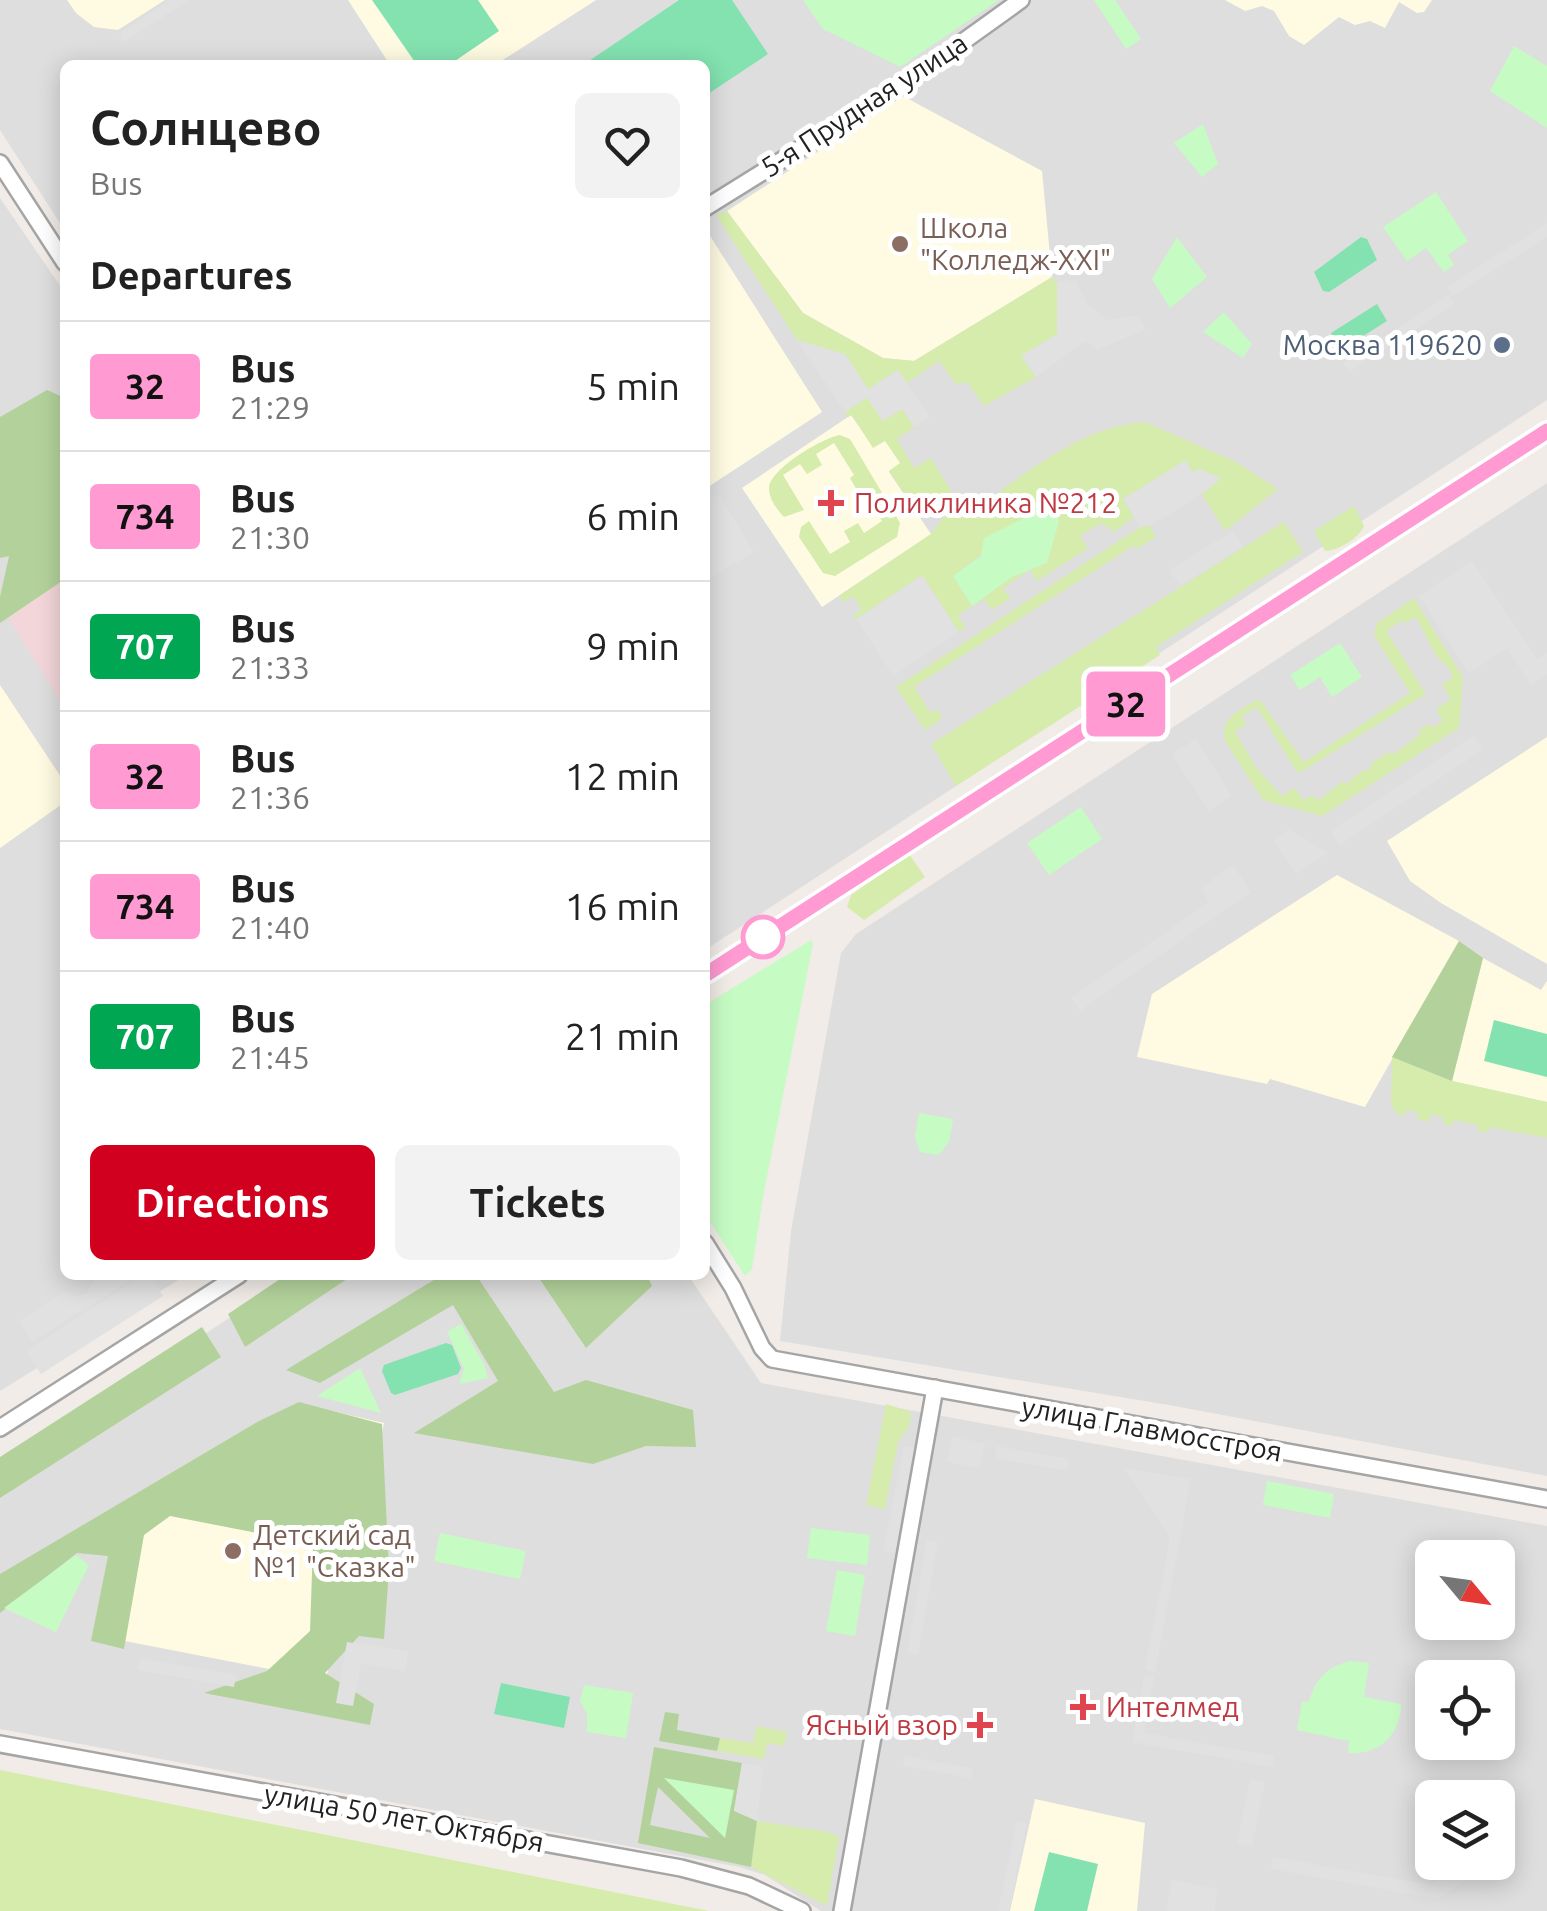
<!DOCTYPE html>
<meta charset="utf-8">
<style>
:root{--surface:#fff;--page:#f2f2f2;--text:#222;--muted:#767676;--line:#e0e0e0;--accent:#d1001e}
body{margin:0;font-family:Ubuntu,sans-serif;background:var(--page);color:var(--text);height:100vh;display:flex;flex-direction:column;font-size:38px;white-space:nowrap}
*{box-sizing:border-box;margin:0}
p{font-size:32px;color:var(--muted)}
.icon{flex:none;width:55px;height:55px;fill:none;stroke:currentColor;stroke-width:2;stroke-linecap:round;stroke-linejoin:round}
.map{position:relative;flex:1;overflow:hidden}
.side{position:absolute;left:60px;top:60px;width:650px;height:1220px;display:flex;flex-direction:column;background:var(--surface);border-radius:15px;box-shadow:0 5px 25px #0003}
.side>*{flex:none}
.badge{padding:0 20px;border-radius:8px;font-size:35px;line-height:65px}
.needle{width:65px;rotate:119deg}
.tools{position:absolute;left:1415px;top:1540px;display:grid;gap:20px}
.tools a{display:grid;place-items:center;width:100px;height:100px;border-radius:15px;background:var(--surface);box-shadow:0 5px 25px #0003;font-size:50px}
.map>.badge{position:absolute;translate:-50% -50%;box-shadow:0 0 0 5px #fff}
h2{padding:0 30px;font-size:38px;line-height:90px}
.round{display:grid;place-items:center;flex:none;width:105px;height:105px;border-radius:15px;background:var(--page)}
.headline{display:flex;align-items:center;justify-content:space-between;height:170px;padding:0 30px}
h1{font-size:48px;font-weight:700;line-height:75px}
.action{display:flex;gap:20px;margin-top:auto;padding:20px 30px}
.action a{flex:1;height:115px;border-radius:15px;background:var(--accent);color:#fff;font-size:40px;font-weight:700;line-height:115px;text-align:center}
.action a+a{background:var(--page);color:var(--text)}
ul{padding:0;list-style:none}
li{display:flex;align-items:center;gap:30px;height:130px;padding:0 30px;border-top:2px solid var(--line)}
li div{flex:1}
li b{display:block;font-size:38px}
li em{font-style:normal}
li .badge{min-width:110px;font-weight:700;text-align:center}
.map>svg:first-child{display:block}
.residential{fill:#dfdede;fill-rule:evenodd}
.commercial{fill:#f2d6d9}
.education{fill:#fffbe2}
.grass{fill:#d5ecac;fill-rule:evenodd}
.forest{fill:#b3d29b;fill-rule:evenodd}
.park{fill:#c7fbc4}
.pitch{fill:#83e2b0}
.parking{fill:#e1e1e1}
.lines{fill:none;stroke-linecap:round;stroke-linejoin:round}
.minor-casing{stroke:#a5a5a5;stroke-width:20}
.minor{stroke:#fff;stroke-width:15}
.line-casing{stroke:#fff;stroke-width:22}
.line{stroke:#ff9ad2;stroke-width:15}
.education-dot{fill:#8d6e63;stroke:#fff;stroke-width:4}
.service-dot{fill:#5c6f8a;stroke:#fff;stroke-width:4}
.health-dot{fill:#e0444e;stroke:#fff;stroke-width:4}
.stop-dot{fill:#fff;stroke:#ff9ad2;stroke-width:5}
.labels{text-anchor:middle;stroke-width:10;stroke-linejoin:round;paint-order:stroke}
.street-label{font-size:28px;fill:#212121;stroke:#fff}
.education-label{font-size:28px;fill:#785e54;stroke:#fff;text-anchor:start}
.service-label{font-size:28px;fill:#4e5e75;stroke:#fff;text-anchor:end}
.health-label{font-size:28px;fill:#be3a42;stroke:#fff;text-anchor:start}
</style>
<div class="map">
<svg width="1547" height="1911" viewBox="0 0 1547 1911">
<rect width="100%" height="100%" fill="#f1ece7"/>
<g class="residential">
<path d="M 0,0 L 1547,0 L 1547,400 L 705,950 L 705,65 L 65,65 L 65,231 L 0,130 Z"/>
<path d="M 0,198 L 65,293 L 65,1275 L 186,1275 L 0,1391 Z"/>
<path d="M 1547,483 L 1547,1476 L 1169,1405 L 780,1341 L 791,1231 L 841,953 L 856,934 Z"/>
<path d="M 295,1275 L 688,1275 L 761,1383 L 1547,1526 L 1547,1911 L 821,1911 L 765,1875 L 739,1867 L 0,1729 L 0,1468 ZM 1432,1558 L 1498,1558 L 1498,1622 L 1432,1622 ZM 1432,1678 L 1498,1678 L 1498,1742 L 1432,1742 ZM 1432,1798 L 1498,1798 L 1498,1862 L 1432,1862 Z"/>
</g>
<path class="commercial" d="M 65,577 L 65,709 L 6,614 Z"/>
<g class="education">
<path d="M 67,0 L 165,0 L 118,30 L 94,27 L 76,13 Z"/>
<path d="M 348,0 L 596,0 L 495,65 L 390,65 Z"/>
<path d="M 1225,0 L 1432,0 L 1424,12 L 1417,13 L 1399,2 L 1385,28 L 1370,21 L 1355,25 L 1339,17 L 1304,45 L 1289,36 L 1274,11 L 1262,6 L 1245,11 Z"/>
<path d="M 903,96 L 1042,171 L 1052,277 L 914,361 L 883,358 L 803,313 L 727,211 Z"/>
<path d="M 705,228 L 822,412 L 705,489 Z"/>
<path d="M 851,415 L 873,447 L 885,440 L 901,463 L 889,472 L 931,534 L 822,607 L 742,488 Z"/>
<path d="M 0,685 L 65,783 L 65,802 L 0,848 Z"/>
<path d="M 1547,737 L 1547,964 L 1441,903 L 1410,881 L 1387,841 Z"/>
<path d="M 1337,875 L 1459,941 L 1365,1107 L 1270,1079 L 1267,1084 L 1137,1057 L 1152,994 Z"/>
<path d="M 1483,958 L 1541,990 L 1547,981 L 1547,1102 L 1452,1081 Z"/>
<path d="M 315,1407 L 384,1423 L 354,1564 L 348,1563 L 326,1680 L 94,1635 L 113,1539 Z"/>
<path d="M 1035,1799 L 1145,1823 L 1137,1911 L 1010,1911 Z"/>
</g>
<g class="grass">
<path d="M 727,211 L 803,313 L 883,358 L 914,361 L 1052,277 L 1057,283 L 1058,334 L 1021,356 L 1036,377 L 984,406 L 967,382 L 956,384 L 939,361 L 907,383 L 898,370 L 868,390 L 845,355 L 797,340 L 716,215 Z"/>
<path d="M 867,397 L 902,409 L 914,427 L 897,439 L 914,468 L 931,458 L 954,496 L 920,517 L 889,471 L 900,463 L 885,441 L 873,448 L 852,415 L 848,417 L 845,412 Z"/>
<path d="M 1145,422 L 1236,462 L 1278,489 L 1225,531 L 1202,494 L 1220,479 L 1192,472 L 1186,461 L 1123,499 L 1134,517 L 1114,532 L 1101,523 L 1080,536 L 1088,548 L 1037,581 L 1030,570 L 1003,588 L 1010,598 L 992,610 L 984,599 L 958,615 L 965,628 L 959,632 L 922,576 L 856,619 L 853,616 L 861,609 L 853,596 L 843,602 L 839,596 L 931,534 L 944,517 L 966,502 L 972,511 C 1024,475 1081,426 1145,422 ZM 1049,498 L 1059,521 L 1047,563 L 1012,577 L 972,606 L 953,576 L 1035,513 L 1035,503 Z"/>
<path d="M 840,435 L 850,439 L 900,523 L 897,537 L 835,576 L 823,573 L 799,537 L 801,527 L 809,521 L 830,554 L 850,542 L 844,531 L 858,523 L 864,533 L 882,521 L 863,490 L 858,492 L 850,478 L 854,475 L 834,443 L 816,454 L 822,465 L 807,474 L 800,464 L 783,475 L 804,510 L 784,517 C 777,509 769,500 769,488 C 770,469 822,438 840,435 Z"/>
<path d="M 1354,506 L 1364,526 C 1359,538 1338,551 1325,551 L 1314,531 Z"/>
<path d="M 1284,522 L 1303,552 L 1156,647 L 1160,655 L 956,786 L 931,744 Z"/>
<path d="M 1150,526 L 1156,537 L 1136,549 L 1133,546 L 914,687 L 930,712 L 937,709 L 942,719 L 925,730 L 896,687 L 1140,527 Z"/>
<path d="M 1414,598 L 1463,677 L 1459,728 L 1322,816 L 1263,800 L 1225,741 C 1219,717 1242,709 1259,699 L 1304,762 L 1410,693 L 1374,635 L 1377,623 ZM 1416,617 L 1436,656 L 1450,669 L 1452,678 L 1442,685 L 1451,699 L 1436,709 L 1443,721 L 1432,728 L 1429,724 L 1418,731 L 1420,735 C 1410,742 1403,748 1392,755 L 1389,752 L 1373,762 L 1369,770 L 1362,771 L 1346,784 L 1343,781 L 1317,801 L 1313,795 L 1303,800 L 1295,788 L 1282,796 L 1257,769 L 1235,732 L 1246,724 L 1242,716 L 1257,707 L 1296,771 L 1301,772 L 1426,694 L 1386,631 L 1403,620 L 1405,623 Z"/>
<path d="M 909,854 L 925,877 L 864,920 L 847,907 L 851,895 Z"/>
<path d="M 1392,1057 L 1452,1081 L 1547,1102 L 1547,1138 L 1490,1127 L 1488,1132 L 1477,1131 L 1478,1125 L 1454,1120 L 1452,1126 L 1443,1124 L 1444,1118 L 1431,1114 L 1429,1122 L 1417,1119 L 1418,1112 L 1406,1110 L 1404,1116 L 1397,1114 L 1391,1104 Z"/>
<path d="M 886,1404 L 911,1412 L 910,1425 L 898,1442 L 885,1509 L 866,1505 Z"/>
<path d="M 756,1726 L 787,1732 L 784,1746 L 767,1743 L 764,1759 L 717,1751 L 720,1738 L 753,1743 Z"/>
<path d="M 0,1770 L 709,1911 L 0,1911 Z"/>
<path d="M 757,1821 L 829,1832 L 839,1837 L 827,1906 L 751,1867 Z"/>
</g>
<g class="forest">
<path d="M 47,390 L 65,398 L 65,579 L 0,623 L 0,597 L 9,556 L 0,558 L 0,417 Z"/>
<path d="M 1459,941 L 1483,958 L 1452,1081 L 1392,1057 Z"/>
<path d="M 286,1275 L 353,1275 L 245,1347 L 228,1314 Z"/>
<path d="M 442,1275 L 476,1275 L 554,1392 L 586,1380 L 693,1410 L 696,1447 L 646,1446 L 593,1464 L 414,1433 L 498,1381 L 453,1305 L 320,1383 L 286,1370 Z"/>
<path d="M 537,1275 L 647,1275 L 652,1286 L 586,1348 Z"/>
<path d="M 202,1327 L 221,1357 L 0,1498 L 0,1457 Z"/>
<path d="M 299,1402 L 382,1424 L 389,1570 L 384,1639 L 359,1636 L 325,1673 L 374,1704 L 370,1725 L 204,1693 L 267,1671 L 310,1631 L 313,1544 L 170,1516 L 144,1535 L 124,1649 L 91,1641 L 108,1556 L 77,1553 L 0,1613 L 0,1574 L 259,1421 Z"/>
<path d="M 665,1712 L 679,1714 L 677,1730 L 720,1738 L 717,1751 L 659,1741 Z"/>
<path d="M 654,1747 L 742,1763 L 734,1810 L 757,1821 L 751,1867 L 638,1843 ZM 658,1787 L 710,1838 L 650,1825 Z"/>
</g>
<g class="park">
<path d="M 803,0 L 999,0 L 900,67 L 823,29 Z"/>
<path d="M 1094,0 L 1115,0 L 1141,39 L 1126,49 Z"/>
<path d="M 1514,46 L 1547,66 L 1547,128 L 1490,91 Z"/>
<path d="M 1203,124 L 1218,164 L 1202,177 L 1174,143 Z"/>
<path d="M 1436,192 L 1468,241 L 1448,255 L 1454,265 L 1444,272 L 1426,248 L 1407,261 L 1383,227 Z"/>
<path d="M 1177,237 L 1207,277 L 1170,308 L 1152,279 Z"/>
<path d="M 1224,312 L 1252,344 L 1243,358 L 1203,332 Z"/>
<path d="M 1049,497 L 1059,521 L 1047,563 L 1012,577 L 972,606 L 953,576 L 981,556 L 984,538 L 1035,513 L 1035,503 Z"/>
<path d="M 1340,643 L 1362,677 L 1332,697 L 1320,677 L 1300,690 L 1290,675 Z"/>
<path d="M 1081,807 L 1102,839 L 1049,875 L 1027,843 Z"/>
<path d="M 811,940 L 813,944 L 763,1197 L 752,1269 L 745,1276 L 705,1214 L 705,1005 Z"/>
<path d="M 919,1113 L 953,1119 L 949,1142 L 939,1155 L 920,1152 L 915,1137 Z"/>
<path d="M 461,1324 L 484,1364 L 488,1378 L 459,1384 L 464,1369 L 447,1332 Z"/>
<path d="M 360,1368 L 381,1413 L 317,1396 Z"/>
<path d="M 1267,1481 L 1334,1494 L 1330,1518 L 1263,1505 Z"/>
<path d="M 811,1528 L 870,1535 L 867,1565 L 807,1558 Z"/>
<path d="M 440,1533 L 526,1551 L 520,1579 L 434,1561 Z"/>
<path d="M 76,1555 L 89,1565 L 56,1632 L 4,1608 Z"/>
<path d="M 837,1570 L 865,1575 L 855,1636 L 826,1631 Z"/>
<path d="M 1351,1661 L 1369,1663 L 1364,1697 L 1401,1704 C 1401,1735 1379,1755 1348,1753 L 1349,1741 L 1297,1730 L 1302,1701 L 1309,1702 C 1315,1679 1328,1666 1351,1661 Z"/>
<path d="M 584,1685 L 633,1693 L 626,1738 L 587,1732 L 587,1714 L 580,1701 Z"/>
<path d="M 664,1778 L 734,1790 L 725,1838 L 717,1830 Z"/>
</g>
<g class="pitch">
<path d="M 372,0 L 478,0 L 499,31 L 449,65 L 417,65 Z"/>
<path d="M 679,0 L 732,0 L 768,54 L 705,96 L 705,65 L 583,65 Z"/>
<path d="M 1361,237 L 1367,239 L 1377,260 L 1329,292 L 1323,291 L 1314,272 Z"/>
<path d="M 1377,304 L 1387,321 L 1341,350 L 1331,333 Z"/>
<path d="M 1494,1020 L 1547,1034 L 1547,1077 L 1484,1061 Z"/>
<path d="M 446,1343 L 452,1345 L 461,1368 L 458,1374 L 395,1395 L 391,1393 L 382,1371 L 384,1365 Z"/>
<path d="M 501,1683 L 570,1697 L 564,1728 L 494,1714 Z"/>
<path d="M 1049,1852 L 1098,1864 L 1087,1911 L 1034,1911 Z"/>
</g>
<g class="parking">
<path d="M 170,0 L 189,0 L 124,42 L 118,34 Z"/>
<path d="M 1547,223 L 1547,237 L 1453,296 L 1447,287 Z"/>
<path d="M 1075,279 L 1086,302 L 1107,320 L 1138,315 L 1146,329 L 1097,350 L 1085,341 L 1036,377 L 1021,356 L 1057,334 L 1057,283 Z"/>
<path d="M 1449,295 L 1455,304 L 1349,372 L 1343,363 Z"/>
<path d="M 797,340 L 845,354 L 868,389 L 898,370 L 930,417 L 914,427 L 902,409 L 883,421 L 867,398 L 845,412 Z"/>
<path d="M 1186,460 L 1192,472 L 1200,469 L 1221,478 L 1202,494 L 1150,526 L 1140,527 L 1123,499 Z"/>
<path d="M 719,494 L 754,552 L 705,581 L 705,502 Z"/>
<path d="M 1233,531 L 1243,547 L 1180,586 L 1169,570 Z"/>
<path d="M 1472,561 L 1537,659 L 1547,653 L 1547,674 L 1531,685 L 1507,648 L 1469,673 L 1419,596 Z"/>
<path d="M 922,575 L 959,632 L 893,676 L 856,619 Z"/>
<path d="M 1474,735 L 1483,750 L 1340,845 L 1330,831 Z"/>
<path d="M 1196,739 L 1232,796 L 1209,812 L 1172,754 Z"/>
<path d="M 1289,829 L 1328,853 L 1296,874 L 1273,840 Z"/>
<path d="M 1233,865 L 1251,892 L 1080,1011 L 1071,998 L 1209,902 L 1200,888 Z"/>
<path d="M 94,1275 L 139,1275 L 32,1342 L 19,1321 L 64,1292 L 75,1296 L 86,1294 L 94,1283 Z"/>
<path d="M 143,1275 L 149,1275 L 163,1296 L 41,1374 L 26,1351 Z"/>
<path d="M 952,1437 L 985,1443 L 980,1468 L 947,1462 Z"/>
<path d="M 904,1446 L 914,1448 L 895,1553 L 883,1551 Z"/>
<path d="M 997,1446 L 1069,1459 L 1067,1471 L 995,1458 Z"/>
<path d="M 1124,1468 L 1191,1479 L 1155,1672 L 1145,1670 L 1170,1537 Z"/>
<path d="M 927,1540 L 938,1542 L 918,1654 L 907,1653 Z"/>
<path d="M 347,1642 L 408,1651 L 405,1671 L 361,1663 L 353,1706 L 336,1703 Z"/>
<path d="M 140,1658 L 236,1675 L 234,1687 L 138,1670 Z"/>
<path d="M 1144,1676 L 1154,1677 L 1144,1733 L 1274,1756 L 1272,1767 L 1132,1742 Z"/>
<path d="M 905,1756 L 973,1768 L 971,1778 L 903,1766 Z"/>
<path d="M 742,1763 L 763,1767 L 757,1821 L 734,1811 Z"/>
<path d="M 1250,1779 L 1265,1782 L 1252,1846 L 1237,1843 Z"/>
<path d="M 1017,1821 L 1027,1823 L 1009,1911 L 998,1911 Z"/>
<path d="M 1273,1857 L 1432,1885 L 1463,1863 L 1487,1863 L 1438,1899 L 1271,1869 Z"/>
<path d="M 1172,1880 L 1218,1889 L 1214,1911 L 1166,1911 Z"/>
</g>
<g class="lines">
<g class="minor-casing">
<g id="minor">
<path d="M 0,163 L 65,263"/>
<path d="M 705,208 L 904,84 L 1021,0"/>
<path d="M 705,975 L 1547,431"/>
<path d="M 705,1243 L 733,1288 L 762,1348 L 772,1359 L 1547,1499"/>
<path d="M 0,1428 L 239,1275"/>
<path d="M 0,1744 L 681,1868 L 749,1886 L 802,1911"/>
<path d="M 842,1911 L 935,1388"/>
</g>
</g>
<use href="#minor" class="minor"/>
</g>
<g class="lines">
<g class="line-casing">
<path id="line" d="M 705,975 L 1547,431"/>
</g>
<use href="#line" class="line"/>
</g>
<g class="education-dot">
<circle cx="900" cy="244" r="10"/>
<circle cx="233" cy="1551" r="10"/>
</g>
<circle class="service-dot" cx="1502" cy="345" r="10"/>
<g class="health-dot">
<path d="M826 488h10v10h10v10h-10v10h-10v-10h-10v-10h10z"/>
<path d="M1078 1692h10v10h10v10h-10v10h-10v-10h-10v-10h10z"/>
<path d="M975 1710h10v10h10v10h-10v10h-10v-10h-10v-10h10z"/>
</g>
<circle class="stop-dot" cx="763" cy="937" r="20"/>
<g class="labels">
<g class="street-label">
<text transform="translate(864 105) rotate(-33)" y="10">5-я Прудная улица</text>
<text transform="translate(1152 1429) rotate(10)" y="10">улица Главмосстроя</text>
<text transform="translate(404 1818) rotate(10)" y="10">улица 50 лет Октября</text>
</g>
<g class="education-label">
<text x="920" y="238">Школа<tspan x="920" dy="32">"Колледж-XXI"</tspan></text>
<text x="253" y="1545">Детский сад<tspan x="253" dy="32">№1 "Сказка"</tspan></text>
</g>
<g class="service-label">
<text x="1482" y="355">Москва 119620</text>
</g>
<g class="health-label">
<text x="854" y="513">Поликлиника №212</text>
<text x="1106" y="1717">Интелмед</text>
<text x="958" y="1735" text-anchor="end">Ясный взор</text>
</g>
</g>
</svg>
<div class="tools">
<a><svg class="needle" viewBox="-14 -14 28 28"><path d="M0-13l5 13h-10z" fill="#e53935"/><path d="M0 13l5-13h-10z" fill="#767676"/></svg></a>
<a><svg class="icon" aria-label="locate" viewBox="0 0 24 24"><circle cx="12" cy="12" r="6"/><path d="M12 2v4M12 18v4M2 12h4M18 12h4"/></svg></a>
<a><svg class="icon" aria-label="layers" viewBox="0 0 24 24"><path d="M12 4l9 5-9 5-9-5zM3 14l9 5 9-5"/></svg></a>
</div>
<b class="badge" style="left:1126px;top:704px;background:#ff9ad2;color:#111">32</b>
<section class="side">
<div class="headline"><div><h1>Солнцево</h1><p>Bus</p></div><a class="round"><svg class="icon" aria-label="heart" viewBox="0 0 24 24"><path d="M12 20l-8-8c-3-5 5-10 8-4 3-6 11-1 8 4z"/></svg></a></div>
<h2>Departures</h2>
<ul>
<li><span class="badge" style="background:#ff9ad2;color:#111">32</span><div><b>Bus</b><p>21:29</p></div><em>5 min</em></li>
<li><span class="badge" style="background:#ff9ad2;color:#111">734</span><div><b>Bus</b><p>21:30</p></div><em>6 min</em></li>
<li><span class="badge" style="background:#00a651;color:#fff">707</span><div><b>Bus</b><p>21:33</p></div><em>9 min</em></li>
<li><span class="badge" style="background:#ff9ad2;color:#111">32</span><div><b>Bus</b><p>21:36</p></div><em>12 min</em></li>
<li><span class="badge" style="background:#ff9ad2;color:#111">734</span><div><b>Bus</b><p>21:40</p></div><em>16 min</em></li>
<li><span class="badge" style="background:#00a651;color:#fff">707</span><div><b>Bus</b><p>21:45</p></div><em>21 min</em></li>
</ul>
<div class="action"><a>Directions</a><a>Tickets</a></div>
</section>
</div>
